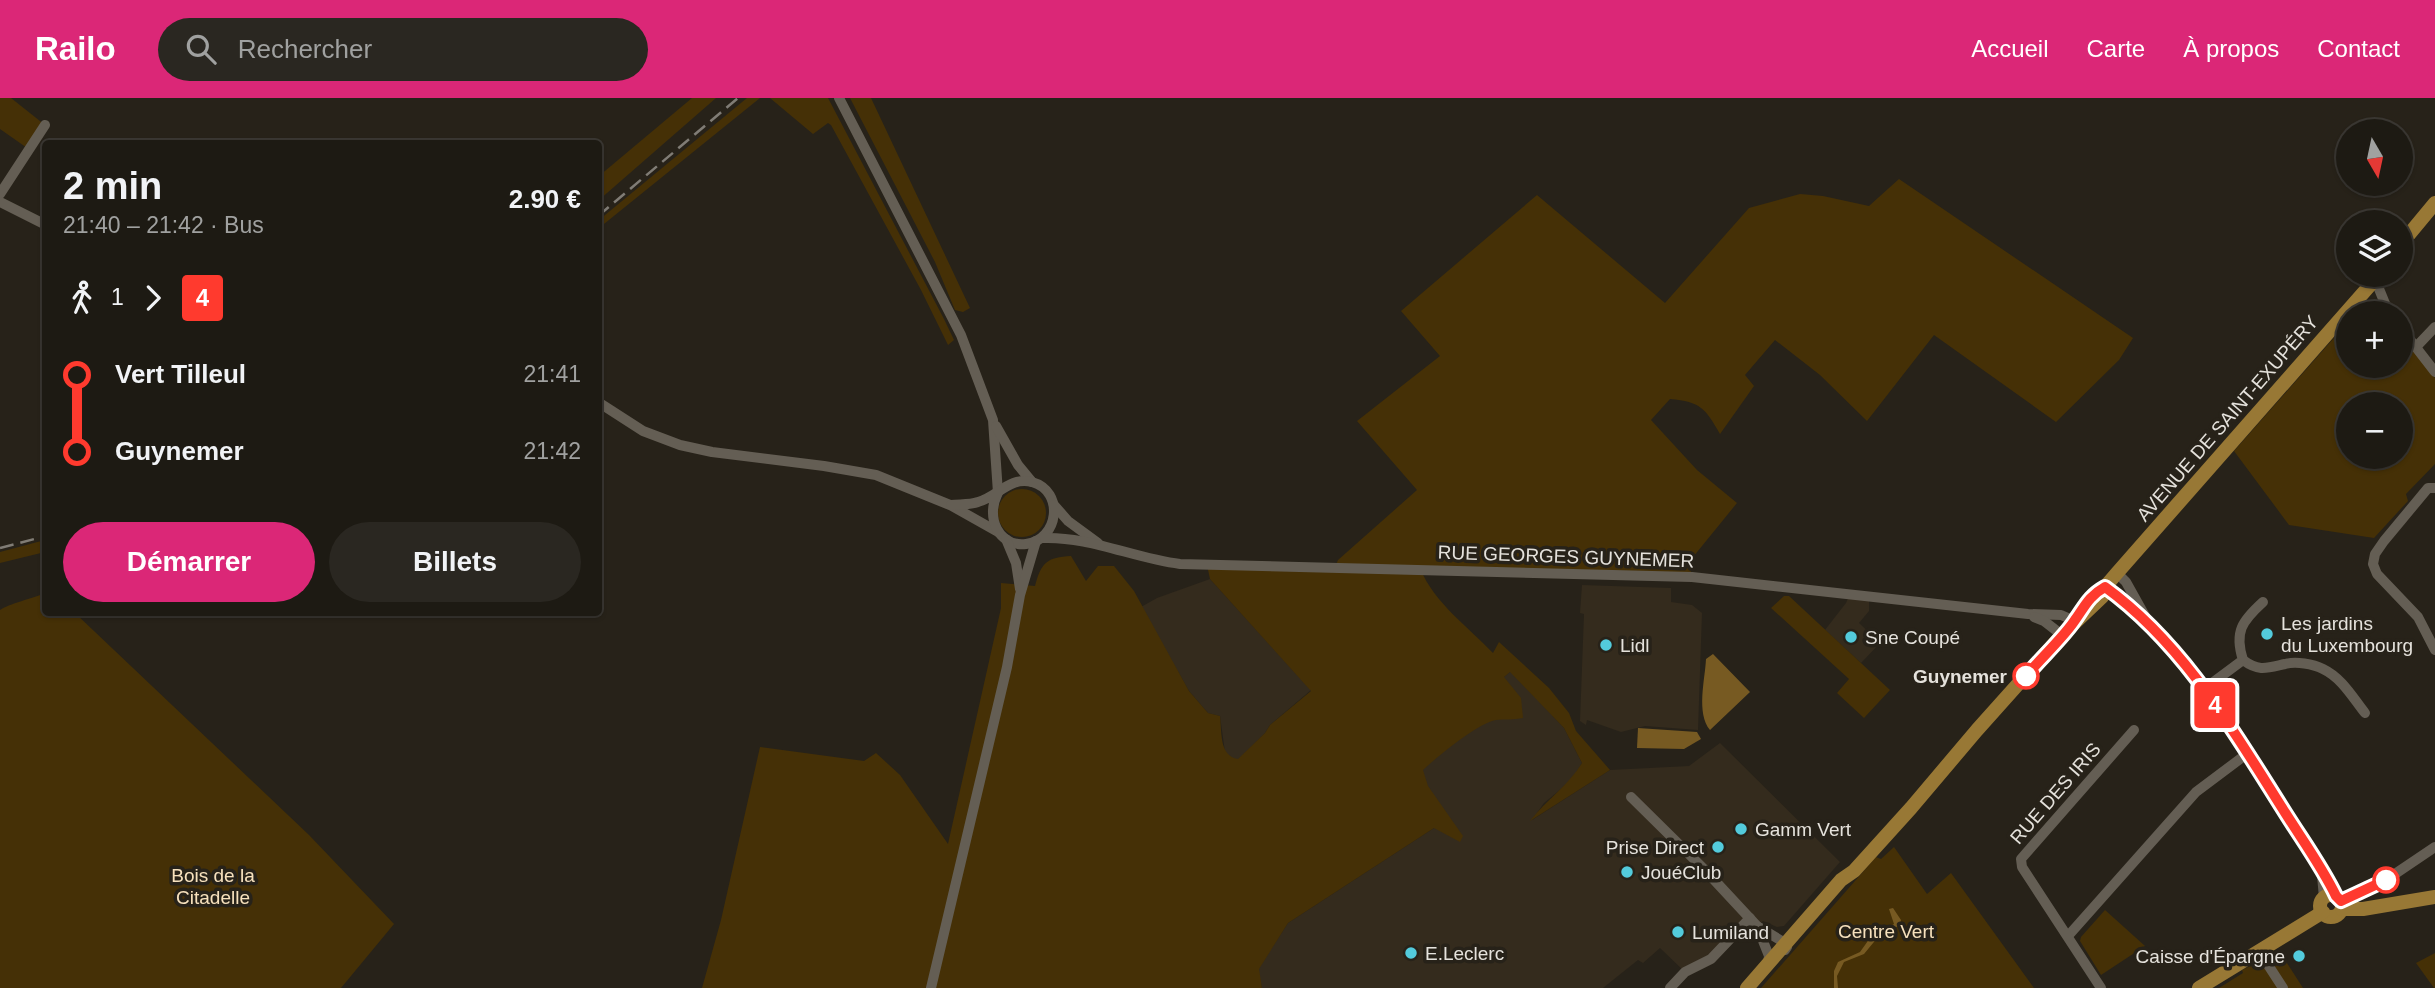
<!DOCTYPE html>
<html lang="fr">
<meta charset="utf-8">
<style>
:root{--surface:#1d1a13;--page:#2a2721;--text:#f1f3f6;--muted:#a0a1a0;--line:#3b3833;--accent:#db2777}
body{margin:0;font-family:Arial,sans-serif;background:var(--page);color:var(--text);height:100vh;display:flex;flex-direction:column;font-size:26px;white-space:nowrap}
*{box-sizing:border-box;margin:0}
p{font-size:23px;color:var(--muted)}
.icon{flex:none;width:38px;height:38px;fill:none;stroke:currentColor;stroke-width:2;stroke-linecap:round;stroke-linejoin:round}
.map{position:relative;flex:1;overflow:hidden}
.side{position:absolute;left:42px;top:42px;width:560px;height:476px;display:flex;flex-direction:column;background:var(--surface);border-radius:7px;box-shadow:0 2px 5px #0004,0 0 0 2px var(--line)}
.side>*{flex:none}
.badge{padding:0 14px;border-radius:5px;font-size:24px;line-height:46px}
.needle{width:46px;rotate:171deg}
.buttons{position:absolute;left:2336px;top:21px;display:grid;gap:14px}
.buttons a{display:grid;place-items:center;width:77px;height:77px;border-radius:50%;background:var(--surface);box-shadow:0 2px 5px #0004,0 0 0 2px var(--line);font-size:35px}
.map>.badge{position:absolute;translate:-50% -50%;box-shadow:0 0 0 4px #fff}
.legs{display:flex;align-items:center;gap:10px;height:77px;padding:0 21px;font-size:23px}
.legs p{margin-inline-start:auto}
.overview{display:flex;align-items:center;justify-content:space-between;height:119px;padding:0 21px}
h1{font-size:38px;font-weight:700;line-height:52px}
.button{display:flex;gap:14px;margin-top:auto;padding:14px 21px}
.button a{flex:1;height:80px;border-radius:42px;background:var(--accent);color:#fff;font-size:28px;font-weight:700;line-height:80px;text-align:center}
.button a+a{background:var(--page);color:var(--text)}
ul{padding:0 21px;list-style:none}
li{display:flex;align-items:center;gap:24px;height:77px;font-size:26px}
li i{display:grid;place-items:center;width:10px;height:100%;margin:0 9px;background:currentColor}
li i::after{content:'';width:18px;height:18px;margin:-9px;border:5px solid;border-radius:50%;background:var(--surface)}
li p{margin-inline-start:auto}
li:first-child i{background:linear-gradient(#0000 50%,currentColor 0)}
li:last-child i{background:linear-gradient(currentColor 50%,#0000 0)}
header{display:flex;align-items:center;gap:42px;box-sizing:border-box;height:98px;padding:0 35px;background:var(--accent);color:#fff}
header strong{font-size:33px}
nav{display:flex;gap:38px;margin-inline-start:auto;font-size:24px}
.search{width:490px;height:63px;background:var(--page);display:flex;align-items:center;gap:18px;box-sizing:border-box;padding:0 24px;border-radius:38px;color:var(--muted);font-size:26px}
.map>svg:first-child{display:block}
.built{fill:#342b1d}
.green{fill:#453006;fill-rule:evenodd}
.water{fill:#775a22}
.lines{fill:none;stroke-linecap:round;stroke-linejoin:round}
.minor{stroke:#645e54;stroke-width:10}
.major{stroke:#987835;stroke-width:14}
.rail{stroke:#807c75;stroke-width:2.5;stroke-dasharray:14 7;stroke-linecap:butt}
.line-1-casing{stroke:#fff;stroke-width:16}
.line-1{stroke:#ff3a2e;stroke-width:10}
.poi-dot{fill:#53cbdc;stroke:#272219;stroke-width:2.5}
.stop-1-dot{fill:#fff;stroke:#ff3a2e;stroke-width:3.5}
.labels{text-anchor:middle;stroke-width:7;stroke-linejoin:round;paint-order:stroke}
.street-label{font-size:19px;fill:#e5e2dc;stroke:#272219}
.poi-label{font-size:19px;fill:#e5e2dc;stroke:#272219;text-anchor:start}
.stop-label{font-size:19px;font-weight:bold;fill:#e5e2dc;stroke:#272219;text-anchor:end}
.park-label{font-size:19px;fill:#f7e1bd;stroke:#272219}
</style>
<header>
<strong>Railo</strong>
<div class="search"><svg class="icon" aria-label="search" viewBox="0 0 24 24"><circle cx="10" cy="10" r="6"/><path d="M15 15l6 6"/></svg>Rechercher</div>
<nav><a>Accueil</a><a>Carte</a><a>À propos</a><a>Contact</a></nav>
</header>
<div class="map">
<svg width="2435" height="890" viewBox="0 0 2435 890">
<rect width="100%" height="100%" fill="#272219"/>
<g class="built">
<path d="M 1210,481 L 1311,592 L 1270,627 L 1265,635 L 1238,662 L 1230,660 L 1225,654 L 1220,618 L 1208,615 L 1189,593 L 1141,509 L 1157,500 Z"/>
<path d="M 1582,487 L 1671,490 L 1671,504 L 1692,507 L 1702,515 L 1698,632 L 1645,628 L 1621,634 L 1587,622 L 1586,627 L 1580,623 L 1584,516 L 1580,515 Z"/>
<path d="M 1850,496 L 1869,498 L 1869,513 L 1859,525 L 1880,545 L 1861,565 L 1825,532 L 1846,505 Z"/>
<path d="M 1511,573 L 1564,630 L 1582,665 L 1572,682 L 1544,705 L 1532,722 L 1610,672 L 1689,668 L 1720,645 L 1840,764 L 1784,828 L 1777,829 L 1763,823 L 1757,828 L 1751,820 L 1711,861 L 1685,874 L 1660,850 L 1643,865 L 1638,862 L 1603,890 L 1262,890 L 1258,871 L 1288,825 L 1434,730 L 1412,654 Z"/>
</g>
<g class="green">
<path d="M 0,0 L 11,0 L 45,27 L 30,52 L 0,31 Z"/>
<path d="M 692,0 L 716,0 L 599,102 L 599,78 Z"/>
<path d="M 747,0 L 760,0 L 599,130 L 599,122 Z"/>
<path d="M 770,0 L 828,0 L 944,221 L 954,242 L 948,247 L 921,192 L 831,27 L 828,25 L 813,36 Z"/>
<path d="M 850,0 L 871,0 L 970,210 L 963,214 L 955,212 L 935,164 Z"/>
<path d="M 1899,81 L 2133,240 L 2119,262 L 2056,324 L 1934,237 L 1867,323 L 1820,277 L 1775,242 L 1745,277 L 1754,288 L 1720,336 C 1705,310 1701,304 1670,301 L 1651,322 L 1697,372 L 1737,405 L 1689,464 L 1692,479 L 1421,472 C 1433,503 1470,531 1493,555 L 1499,544 L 1549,590 L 1569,615 L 1576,633 L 1610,672 L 1530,723 C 1546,702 1568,688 1582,665 L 1564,630 L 1510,574 L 1504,579 L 1521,600 L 1523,620 C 1513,622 1505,621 1496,622 C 1478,625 1437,659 1423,672 L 1428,688 L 1463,738 L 1460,744 L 1434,730 L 1288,825 L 1259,871 L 1262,890 L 702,890 L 721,822 L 760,649 L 864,663 L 876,655 L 900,677 L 948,746 L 1001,510 L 1001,485 L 1035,488 C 1041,465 1047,459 1071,458 L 1086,483 L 1098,468 L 1114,468 L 1134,493 L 1189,593 L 1208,615 L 1220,618 C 1222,634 1219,658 1238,661 L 1265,635 L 1270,627 L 1311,593 L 1210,481 L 1207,467 L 1335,469 L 1338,462 L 1417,392 L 1357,323 L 1440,258 L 1401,213 L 1537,97 L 1665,205 L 1749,110 L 1800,96 L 1823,98 L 1869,108 Z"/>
<path d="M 2348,224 L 2348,268 L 2401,268 L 2401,237 L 2435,280 L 2435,366 L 2406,396 L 2408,403 L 2374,440 L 2289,427 L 2234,353 ZM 2348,306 L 2401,306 L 2401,359 L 2348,359 Z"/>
<circle cx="1022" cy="415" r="24"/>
<path d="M 45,442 L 45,457 L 41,455 L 0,465 L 0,454 Z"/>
<path d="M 45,495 L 46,514 L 75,515 L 309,737 L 394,826 L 341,890 L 0,890 L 0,512 C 8,506 34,500 45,495 Z"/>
<path d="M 1784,498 L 1789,498 L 1890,592 L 1864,620 L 1837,595 L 1849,581 L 1771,510 Z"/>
<path d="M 1894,749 L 1927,796 L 1951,775 L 2034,890 L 1761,890 L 1876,759 L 1881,761 Z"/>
<path d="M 2105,812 L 2145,848 L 2101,877 L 2080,843 L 2081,839 Z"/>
<path d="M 2280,854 L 2303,890 L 2219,890 L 2243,875 L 2242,872 Z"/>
<path d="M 2435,855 L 2435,890 L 2434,890 L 2416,865 Z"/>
</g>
<g class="water">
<path d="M 1713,556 L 1750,594 L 1710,632 C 1696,615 1705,582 1706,561 Z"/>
<path d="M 1638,630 L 1697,634 L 1701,641 L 1684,651 L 1637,650 Z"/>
<path d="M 1893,810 L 1901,822 L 1900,827 L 1878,839 L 1864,856 L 1844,864 L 1837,878 L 1838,890 L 1834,890 L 1834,873 L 1838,864 L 1860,854 L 1870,840 L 1894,826 L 1889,811 Z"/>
</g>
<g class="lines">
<g class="minor">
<path d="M 839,0 L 961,237 L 993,322 L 998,395"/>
<path d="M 0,96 L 45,27"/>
<path d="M 0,104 L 46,127"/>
<path d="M 2375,181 L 2388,213"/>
<path d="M 2401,230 L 2435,274"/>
<path d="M 2416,249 L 2435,229"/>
<path d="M 598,304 L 643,333 L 680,347 L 712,354 L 824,368 L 876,377 L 950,407 L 998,434"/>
<path d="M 996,328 L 1018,367 L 1032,384"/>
<path d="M 2435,390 L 2428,390 L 2384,443 L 2375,456 L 2373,466 L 2377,476 L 2418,519 L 2435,552"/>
<path d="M 951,407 C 960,406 970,407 978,404 C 997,399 1010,378 1032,384 C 1065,393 1059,442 1026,446 C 998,449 986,419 997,397"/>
<path d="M 1054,407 L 1068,423 L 1098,445"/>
<path d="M 1042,440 C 1089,438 1133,460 1180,466 L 1692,479 L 2028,516 L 2061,517 L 2075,523"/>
<path d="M 1006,441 L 1016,465 L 1020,491"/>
<path d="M 2117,475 L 2126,484 L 2145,518"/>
<path d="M 2105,489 C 2185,547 2234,634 2286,716 C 2302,743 2322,769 2336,798"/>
<path d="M 2034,519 L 2044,523 L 2062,537"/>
<path d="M 2243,562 C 2259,574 2267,570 2285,566 C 2296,563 2313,566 2323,571 C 2342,580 2353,600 2365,615"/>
<path d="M 2204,591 L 2243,562 C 2234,534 2242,523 2263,504"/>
<path d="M 1631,699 L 1704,771 L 1757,828 L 1785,845 L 1787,849 L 1785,852"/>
<path d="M 2322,777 L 2324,800"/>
<path d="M 2341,803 L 2386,782 L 2435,749"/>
<path d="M 1757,828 L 1769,858 L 1768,865"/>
<path d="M 2068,838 L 2196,694 L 2248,655"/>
<path d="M 2259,853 L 2283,890"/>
<path d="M 931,890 L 1007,569 L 1020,497 L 1036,443"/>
<path d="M 1670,890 L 1685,874 L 1711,861 L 1750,820"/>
<path d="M 2101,890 L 2022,769 L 2021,761 L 2134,632"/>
</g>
<g class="major">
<path d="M 2401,146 L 2435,105"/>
<path d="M 2096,494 L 2105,489 L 2117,475 L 2379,177"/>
<circle cx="2331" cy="808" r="11"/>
<path d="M 2342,811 L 2363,811 L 2435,799"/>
<path d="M 1747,890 L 1841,782 L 1854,773 L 1911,710 L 1977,632 L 2062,537 L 2102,499 L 2105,489"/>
<path d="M 2199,890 L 2323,814"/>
</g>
<g class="rail">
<path d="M 598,118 L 738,0"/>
<path d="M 0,450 L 46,438"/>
</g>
</g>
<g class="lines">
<g class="line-1-casing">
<path id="line-1" d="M 2026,578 C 2040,561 2064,539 2075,522 C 2085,508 2089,498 2105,489 C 2185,547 2234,634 2286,716 C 2303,743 2322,769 2336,798 L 2341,803 L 2386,782"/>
</g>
<use href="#line-1" class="line-1"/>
</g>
<g class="poi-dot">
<circle cx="2267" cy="536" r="7"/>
<circle cx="1851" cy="539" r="7"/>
<circle cx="1606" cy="547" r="7"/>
<circle cx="1741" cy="731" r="7"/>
<circle cx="1718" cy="749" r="7"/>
<circle cx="1627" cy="774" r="7"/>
<circle cx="1678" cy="834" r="7"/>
<circle cx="1411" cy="855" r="7"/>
<circle cx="2299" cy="858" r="7"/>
</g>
<g class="stop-1-dot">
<circle cx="2026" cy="578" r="12"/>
<circle cx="2386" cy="782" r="12"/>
</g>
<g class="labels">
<g class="street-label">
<text transform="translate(2227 320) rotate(-49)" y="7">AVENUE DE SAINT-EXUPÉRY</text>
<text transform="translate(1566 458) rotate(2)" y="7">RUE GEORGES GUYNEMER</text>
<text transform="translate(2055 695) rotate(-49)" y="7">RUE DES IRIS</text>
</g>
<g class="poi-label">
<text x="2281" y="532">Les jardins<tspan x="2281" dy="22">du Luxembourg</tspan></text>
<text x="1865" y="546">Sne Coupé</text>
<text x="1620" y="554">Lidl</text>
<text x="1755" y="738">Gamm Vert</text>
<text x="1704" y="756" text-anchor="end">Prise Direct</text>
<text x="1641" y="781">JouéClub</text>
<text x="1692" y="841">Lumiland</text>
<text x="1425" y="862">E.Leclerc</text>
<text x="2285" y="865" text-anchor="end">Caisse d'Épargne</text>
</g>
<g class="stop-label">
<text x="2007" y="585">Guynemer</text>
</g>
<g class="park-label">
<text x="213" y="784">Bois de la<tspan x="213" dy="22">Citadelle</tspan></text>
<text x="1886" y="840">Centre Vert</text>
</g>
</g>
</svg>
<div class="buttons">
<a><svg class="needle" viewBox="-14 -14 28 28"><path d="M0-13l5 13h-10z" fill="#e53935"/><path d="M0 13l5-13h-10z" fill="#a0a1a0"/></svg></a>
<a><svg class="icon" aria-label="layers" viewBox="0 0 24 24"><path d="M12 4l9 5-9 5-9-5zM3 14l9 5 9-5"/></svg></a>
<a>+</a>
<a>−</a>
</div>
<b class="badge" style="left:2215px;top:607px;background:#ff3a2e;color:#fff">4</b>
<section class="side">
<div class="overview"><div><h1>2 min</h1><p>21:40 – 21:42 · Bus</p></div><b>2.90 €</b></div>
<div class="legs"><svg class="icon" aria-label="walk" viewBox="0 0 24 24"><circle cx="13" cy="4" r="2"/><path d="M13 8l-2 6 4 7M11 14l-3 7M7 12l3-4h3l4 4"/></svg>1<svg class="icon" aria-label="forward" viewBox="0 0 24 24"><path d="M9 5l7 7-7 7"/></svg><b class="badge" style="background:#ff3a2e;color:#fff">4</b></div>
<ul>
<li><i style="color:#ff3a2e"></i><b>Vert Tilleul</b><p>21:41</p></li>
<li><i style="color:#ff3a2e"></i><b>Guynemer</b><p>21:42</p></li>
</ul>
<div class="button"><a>Démarrer</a><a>Billets</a></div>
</section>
</div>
